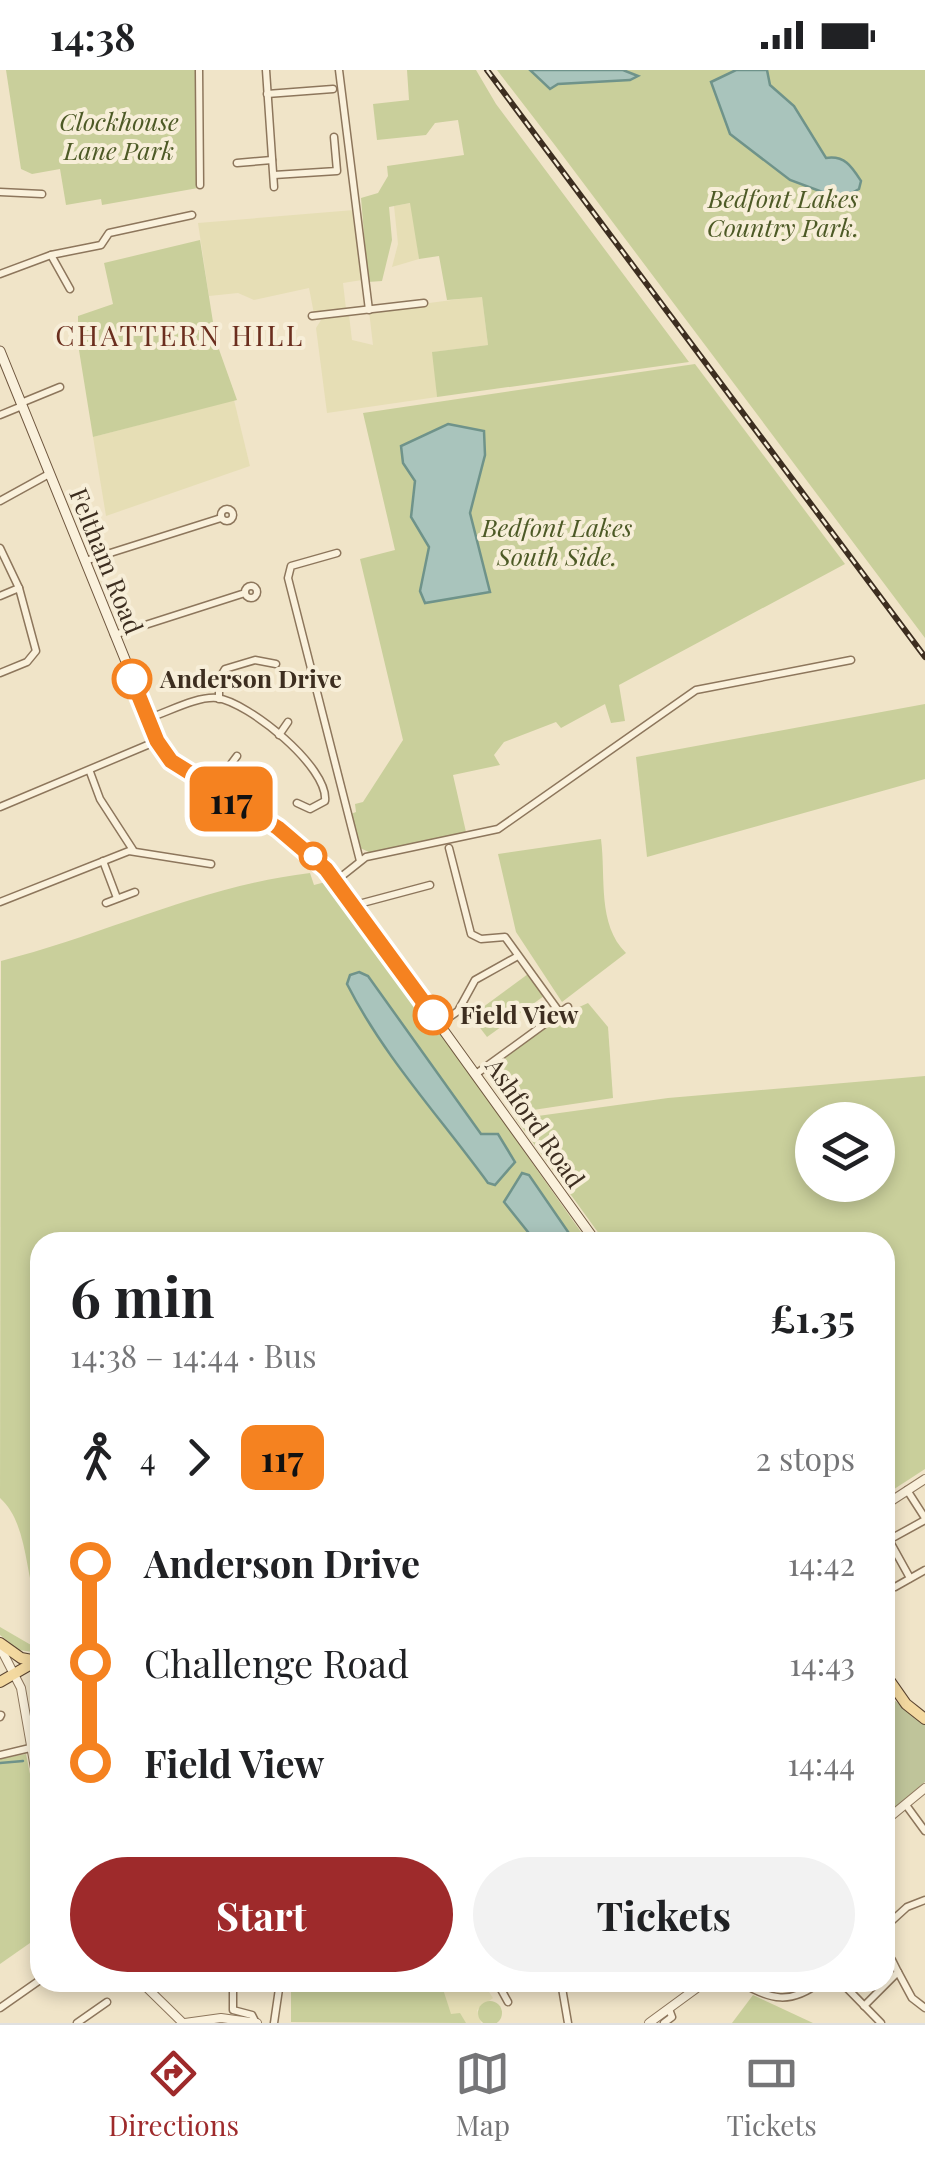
<!DOCTYPE html>
<meta charset="utf-8">
<style>
:root{--surface:#fff;--page:#f2f2f2;--text:#202124;--muted:#757577;--line:#e0e0e0;--accent:#9e2a2b}
body{margin:0;font-family:"Playfair Display",serif;background:var(--page);color:var(--text);height:100vh;display:flex;flex-direction:column;font-size:38px;white-space:nowrap}
*{box-sizing:border-box;margin:0}
p{font-size:32px;color:var(--muted)}
.icon{flex:none;width:55px;height:55px;fill:none;stroke:currentColor;stroke-width:2;stroke-linecap:round;stroke-linejoin:round}
.map{position:relative;flex:1;overflow:hidden}
.details{position:absolute;left:30px;top:1162px;width:865px;height:760px;display:flex;flex-direction:column;background:var(--surface);border-radius:30px;box-shadow:0 5px 15px #0003}
.details>*{flex:none}
.badge{padding:0 20px;border-radius:15px;font-size:35px;line-height:65px}
.buttons{position:absolute;left:795px;top:1032px;display:grid;gap:20px}
.buttons a{display:grid;place-items:center;width:100px;height:100px;border-radius:50%;background:var(--surface);box-shadow:0 5px 15px #0003;font-size:50px}
.map>.badge{position:absolute;translate:-50% -50%;box-shadow:0 0 0 5px #fff}
.legs{display:flex;align-items:center;gap:15px;height:110px;padding:0 40px;font-size:32px}
.legs p{margin-inline-start:auto}
.summary{display:flex;align-items:center;justify-content:space-between;height:170px;padding:0 40px}
h1{font-size:55px;font-weight:700;line-height:75px}
.action{display:flex;gap:20px;margin-top:auto;padding:20px 40px}
.action a{flex:1;height:115px;border-radius:60px;background:var(--accent);color:#fff;font-size:40px;font-weight:700;line-height:115px;text-align:center}
.action a+a{background:var(--page);color:var(--text)}
ul{padding:0 40px;list-style:none}
li{display:flex;align-items:center;gap:35px;height:100px;font-size:38px}
li i{display:grid;place-items:center;width:15px;height:100%;margin:0 12px;background:currentColor}
li i::after{content:'';width:25px;height:25px;margin:-12px;border:8px solid;border-radius:50%;background:var(--surface)}
li p{margin-inline-start:auto}
li:first-child i{background:linear-gradient(#0000 50%,currentColor 0)}
li:last-child i{background:linear-gradient(currentColor 50%,#0000 0)}
.status{display:flex;justify-content:space-between;align-items:center;height:70px;padding:0 50px;background:var(--surface);direction:ltr}
.status svg{height:28px;fill:currentColor}
.tabs{display:flex;justify-content:space-around;align-items:center;height:140px;border-top:2px solid var(--line);background:var(--surface);font-size:28px;color:var(--muted)}
.tabs a{display:grid;justify-items:center;gap:5px}
.tabs .active{color:var(--accent)}
.map>svg:first-child{display:block}
.farmland{fill:#e6deb5}
.green{fill:#c9cf9b;fill-rule:evenodd}
.cemetery{fill:#bfc49a}
.water{fill:#a9c4bc;stroke:#6f938a;stroke-width:2.5}
.lines{fill:none;stroke-linecap:round;stroke-linejoin:round}
.stream{stroke:#6f938a;stroke-width:2.5}
.minor-casing{stroke:#8d765c;stroke-width:9}
.tertiary-casing{stroke:#8d765c;stroke-width:10}
.secondary-casing{stroke:#6f573f;stroke-width:11}
.primary-casing{stroke:#5b4430;stroke-width:12}
.minor{stroke:#faf1dc;stroke-width:6}
.tertiary{stroke:#faf1dc;stroke-width:8}
.secondary{stroke:#faf1dc;stroke-width:9}
.primary{stroke:#f3d9a0;stroke-width:10}
.rail-casing{stroke:#3d2e20;stroke-width:6}
.rail{stroke:#f7eed8;stroke-width:2.5;stroke-dasharray:8;stroke-linecap:butt}
.line-1-casing{stroke:#fff;stroke-width:22}
.line-1{stroke:#f58220;stroke-width:15}
.stop-1-dot{fill:#fff;stroke:#f58220;stroke-width:5}
.labels{text-anchor:middle;stroke-width:8;stroke-linejoin:round;paint-order:stroke}
.park-label{font-size:25px;font-style:italic;fill:#4d5a26;stroke:#f7eed8}
.street-label{font-size:25px;fill:#3d2e20;stroke:#f7eed8}
.stop-label{font-size:25px;font-weight:bold;fill:#3d2e20;stroke:#f7eed8;text-anchor:start}
.neighbourhood-label{font-size:28px;letter-spacing:2.5px;fill:#6b2e1e;stroke:#f7eed8}
</style>
<div class="status"><b>14:38</b><svg viewBox="0 0 49 12"><path d="M0 12V9h3v3zM5 12V6h3v6zM10 12V3h3v9zM15 12V0h3v12zM26 1h20v11H26zM47 4h2v5h-2z"/></svg></div>
<div class="map">
<svg width="925" height="1953" viewBox="0 0 925 1953">
<rect width="100%" height="100%" fill="#f0e4c8"/>
<g class="farmland">
<path d="M 411,133 L 419,189 L 392,197 L 398,174 L 394,136 Z"/>
<path d="M 354,140 L 362,210 L 343,213 L 346,239 L 314,244 L 309,218 L 254,230 L 238,223 L 209,226 L 198,153 Z"/>
<path d="M 482,226 L 488,275 L 433,282 L 437,327 L 327,343 L 316,258 L 323,247 L 349,245 L 352,270 L 373,275 L 369,241 Z"/>
<path d="M 234,330 L 250,396 L 106,446 L 93,367 Z"/>
<path d="M 441,1913 L 483,1913 L 493,1928 L 477,1940 L 481,1953 L 450,1953 Z"/>
</g>
<g class="green">
<path d="M 6,0 L 198,0 L 198,118 L 102,135 L 101,129 L 66,135 L 60,99 L 32,104 L 21,99 Z"/>
<path d="M 407,0 L 476,0 L 496,34 L 689,292 L 437,327 L 432,282 L 488,275 L 482,227 L 447,230 L 439,186 L 419,189 L 410,133 L 389,137 L 392,170 L 382,211 L 368,212 L 361,128 L 378,123 L 388,106 L 387,96 L 464,85 L 458,50 L 435,53 L 426,65 L 377,70 L 373,34 L 409,30 Z"/>
<path d="M 497,0 L 925,0 L 925,568 L 554,74 Z"/>
<path d="M 200,170 L 216,271 L 237,330 L 93,367 L 78,274 L 78,246 L 113,234 L 104,193 Z"/>
<path d="M 695,294 L 845,494 L 619,615 L 625,651 L 611,653 L 605,634 L 561,658 L 556,652 L 504,672 L 494,685 L 500,695 L 453,705 L 466,762 L 371,783 L 358,777 L 351,744 L 356,742 L 355,734 L 363,732 L 403,670 L 360,489 L 395,480 L 363,343 Z"/>
<path d="M 925,634 L 925,709 L 647,787 L 636,687 Z"/>
<path d="M 601,769 C 606,808 597,854 626,883 L 562,932 L 516,862 L 498,784 Z"/>
<path d="M 310,803 L 314,815 L 333,810 L 588,1172 L 575,1172 L 529,1105 L 504,1132 L 536,1172 L 40,1172 L 40,1532 L 36,1531 C 25,1501 27,1452 0,1428 L 1,891 C 107,864 201,816 310,803 ZM 347,914 L 482,1065 L 488,1113 L 401,1001 Z"/>
<path d="M 528,904 L 544,926 L 487,967 L 471,946 Z"/>
<path d="M 588,933 L 608,957 L 613,1028 L 533,1040 L 497,991 L 564,944 Z"/>
<path d="M 925,1006 L 925,1399 L 885,1425 L 885,1172 L 605,1172 L 516,1049 L 668,1028 ZM 812,1050 L 878,1050 L 878,1115 L 812,1115 Z"/>
<path d="M 0,1557 L 31,1575 L 40,1575 L 40,1583 L 19,1580 L 0,1565 Z"/>
<path d="M 26,1684 L 40,1754 L 40,1866 L 0,1894 L 0,1689 Z"/>
<path d="M 441,1913 L 451,1944 L 460,1943 L 466,1953 L 291,1952 L 291,1913 Z"/>
<path d="M 753,1925 L 813,1953 L 732,1953 Z"/>
<circle cx="490" cy="1943" r="12"/>
</g>
<path class="cemetery" d="M 885,1623 L 925,1654 L 925,1712 L 885,1746 Z"/>
<g class="water">
<path d="M 530,0 L 623,0 L 638,6 L 630,10 L 558,14 L 550,19 Z"/>
<path d="M 736,0 L 767,0 L 770,15 L 794,36 L 826,88 C 845,85 852,97 861,111 L 859,119 L 848,125 L 825,123 L 790,110 L 730,64 L 711,12 Z"/>
<path d="M 448,354 L 484,361 L 485,385 L 470,443 L 490,522 L 425,533 L 420,521 L 429,477 L 411,447 L 415,411 L 403,393 L 401,376 Z"/>
<path d="M 359,902 L 368,906 L 481,1064 L 498,1064 L 515,1092 L 495,1115 L 488,1113 C 440,1047 384,987 347,914 L 350,905 Z"/>
<path d="M 522,1103 L 529,1105 L 575,1172 L 536,1172 L 504,1132 Z"/>
</g>
<g class="lines">
<path class="stream" d="M 0,1693 L 23,1691"/>
<g class="minor-casing">
<g id="minor">
<path d="M 199,0 L 200,115"/>
<path d="M 266,0 L 274,117"/>
<path d="M 339,0 L 369,240"/>
<path d="M 267,24 L 333,19"/>
<path d="M 237,93 L 272,90"/>
<path d="M 274,105 L 337,101 L 334,67"/>
<path d="M 0,122 L 42,124"/>
<path d="M 51,185 L 101,175 L 109,163 L 192,145"/>
<path d="M 0,204 L 51,185 L 70,219"/>
<path d="M 312,246 L 424,233"/>
<path d="M 21,333 L 60,317"/>
<path d="M 0,345 L 22,336"/>
<path d="M 0,431 L 49,404"/>
<circle cx="227" cy="445" r="6"/>
<path d="M 0,478 L 19,518 L 36,581 L 27,592 L 0,603"/>
<path d="M 337,483 L 291,496 L 288,508 L 360,791"/>
<path d="M 85,491 L 221,448"/>
<circle cx="251" cy="522" r="6"/>
<path d="M 0,526 L 19,518"/>
<path d="M 114,565 L 245,523"/>
<path d="M 219,629 L 219,609 L 225,599 L 255,590 L 276,594"/>
<path d="M 149,648 C 168,642 197,626 217,628 C 248,632 329,697 325,731 L 310,739 L 297,733"/>
<path d="M 279,665 L 288,652"/>
<path d="M 90,702 L 100,729 L 133,780"/>
<path d="M 213,718 L 237,686"/>
<path d="M 0,737 L 157,671"/>
<path d="M 449,778 L 471,864 L 481,869 L 505,867 L 560,943"/>
<path d="M 103,791 L 117,828"/>
<path d="M 337,810 L 366,787 L 498,759 L 696,620 L 851,590"/>
<path d="M 0,832 L 129,781 L 211,794"/>
<path d="M 106,833 L 135,822"/>
<path d="M 355,835 L 430,815"/>
<path d="M 440,954 L 458,941 L 475,910 L 518,886"/>
<path d="M 476,1004 L 568,937"/>
<path d="M 907,1420 L 925,1448"/>
<path d="M 889,1470 L 910,1508"/>
<path d="M 885,1472 L 925,1450"/>
<path d="M 895,1517 L 925,1500"/>
<path d="M 0,1647 L 1,1645"/>
<path d="M 0,1685 L 30,1678"/>
<path d="M 906,1735 L 925,1761"/>
<path d="M 885,1857 L 907,1837 L 925,1830"/>
<path d="M 892,1890 L 898,1902"/>
<path d="M 233,1912 L 233,1940 L 252,1945 L 256,1953"/>
<path d="M 497,1912 L 508,1932"/>
<path d="M 561,1912 L 568,1953"/>
<path d="M 740,1912 C 770,1930 791,1935 820,1912"/>
<path d="M 841,1912 L 881,1953"/>
<path d="M 864,1936 L 898,1902 L 912,1928 L 925,1938"/>
<path d="M 0,1938 L 40,1910"/>
<path d="M 77,1953 L 107,1932"/>
<path d="M 274,1953 L 280,1912"/>
<path d="M 664,1953 L 672,1947 L 669,1939"/>
</g>
</g>
<g class="tertiary-casing">
<g id="tertiary">
<path d="M 885,1435 L 925,1409"/>
<path d="M 0,1577 L 21,1618 L 40,1727"/>
<path d="M 885,1751 L 925,1718"/>
<path d="M 141,1912 L 183,1953"/>
<path d="M 185,1953 L 221,1948 L 257,1953"/>
<path d="M 649,1953 L 705,1912"/>
</g>
</g>
<g class="secondary-casing">
<path id="secondary" d="M 0,281 L 161,678 L 180,698 L 278,758 L 331,804 L 596,1172"/>
</g>
<g class="primary-casing">
<g id="primary">
<path d="M 0,1573 L 21,1588 L 37,1591"/>
<path d="M 885,1604 L 906,1634 L 925,1649"/>
<path d="M 0,1612 L 40,1589"/>
</g>
</g>
<use href="#minor" class="minor"/>
<use href="#tertiary" class="tertiary"/>
<use href="#secondary" class="secondary"/>
<use href="#primary" class="primary"/>
<g class="rail-casing">
<path id="rail" d="M 487,0 L 925,587"/>
</g>
<use href="#rail" class="rail"/>
</g>
<g class="lines">
<g class="line-1-casing">
<path id="line-1" d="M 132,609 L 157,671 L 171,691 L 278,758 L 326,799 L 433,945"/>
</g>
<use href="#line-1" class="line-1"/>
</g>
<g class="stop-1-dot">
<circle cx="132" cy="609" r="18"/>
<circle cx="313" cy="786" r="12"/>
<circle cx="433" cy="945" r="18"/>
</g>
<g class="labels">
<g class="park-label">
<text x="119" y="61">Clockhouse<tspan x="119" dy="29">Lane Park</tspan></text>
<text x="783" y="138">Bedfont Lakes<tspan x="783" dy="29">Country Park.</tspan></text>
<text x="557" y="467">Bedfont Lakes<tspan x="557" dy="29">South Side.</tspan></text>
</g>
<g class="street-label">
<text transform="translate(106 491) rotate(68)" y="9">Feltham Road</text>
<text transform="translate(535 1053) rotate(55)" y="9">Ashford Road</text>
</g>
<g class="stop-label">
<text x="160" y="618">Anderson Drive</text>
<text x="460" y="954">Field View</text>
</g>
<g class="neighbourhood-label">
<text x="180" y="276">CHATTERN HILL</text>
</g>
</g>
</svg>
<div class="buttons">
<a><svg class="icon" aria-label="layers" viewBox="0 0 24 24"><path d="M12 4l9 5-9 5-9-5zM3 14l9 5 9-5"/></svg></a>
</div>
<b class="badge" style="left:231px;top:729px;background:#f58220;color:#111">117</b>
<section class="details">
<div class="summary"><div><h1>6 min</h1><p>14:38 – 14:44 · Bus</p></div><b>£1.35</b></div>
<div class="legs"><svg class="icon" aria-label="walk" viewBox="0 0 24 24"><circle cx="13" cy="4" r="2"/><path d="M13 8l-2 6 4 7M11 14l-3 7M7 12l3-4h3l4 4"/></svg>4<svg class="icon" aria-label="forward" viewBox="0 0 24 24"><path d="M9 5l7 7-7 7"/></svg><b class="badge" style="background:#f58220;color:#111">117</b><p>2 stops</p></div>
<ul>
<li><i style="color:#f58220"></i><b>Anderson Drive</b><p>14:42</p></li>
<li><i style="color:#f58220"></i><span>Challenge Road</span><p>14:43</p></li>
<li><i style="color:#f58220"></i><b>Field View</b><p>14:44</p></li>
</ul>
<div class="action"><a>Start</a><a>Tickets</a></div>
</section>
</div>
<nav class="tabs">
<a class="active"><svg class="icon" aria-label="directions" viewBox="0 0 24 24"><path d="M12 3l9 9-9 9-9-9zM9 14v-3h6M13 9l2 2-2 2"/></svg>Directions</a>
<a><svg class="icon" aria-label="map" viewBox="0 0 24 24"><path d="M3 6l6-2 6 2 6-2v14l-6 2-6-2-6 2zM9 4v14M15 6v14"/></svg>Map</a>
<a><svg class="icon" aria-label="tickets" viewBox="0 0 24 24"><path d="M3 7h18v10H3zM15 7v10"/></svg>Tickets</a>
</nav>
